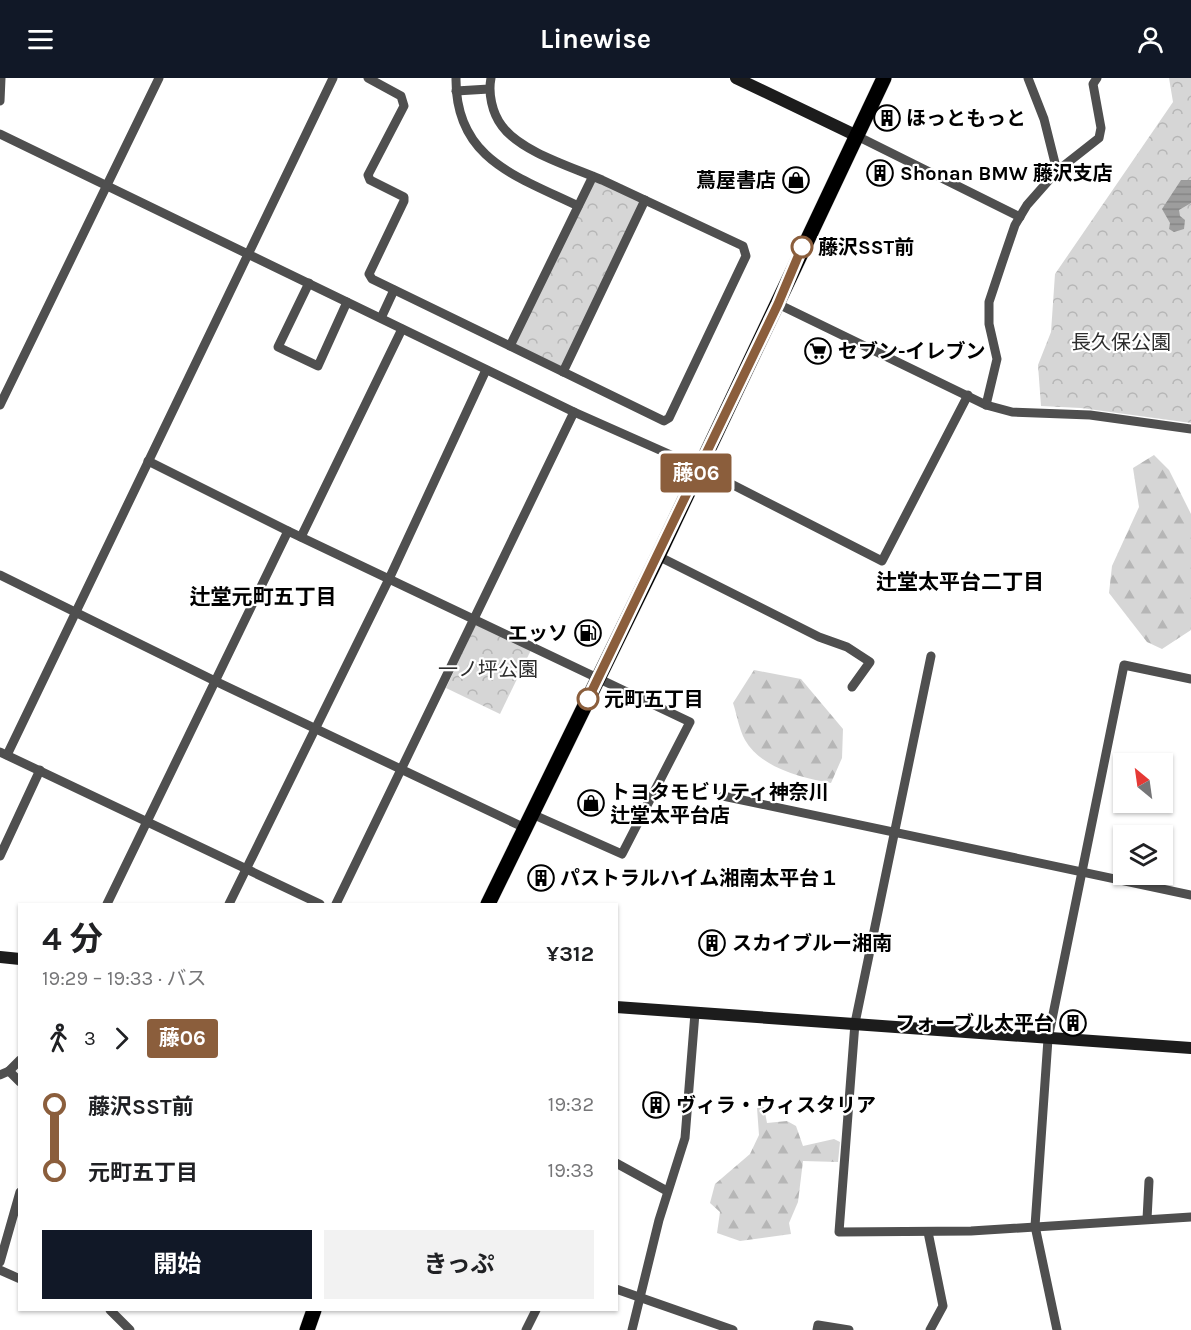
<!DOCTYPE html>
<html lang="ja">
<meta charset="utf-8">
<style>
:root{--surface:#fff;--page:#f2f2f2;--text:#202124;--muted:#757577;--accent:#111827}
body{margin:0;font-family:Karla,"Noto Sans JP",sans-serif;background:var(--page);color:var(--text);height:100vh;display:flex;flex-direction:column;font-size:22px;white-space:nowrap}
*{box-sizing:border-box;margin:0}
p{font-size:20px;color:var(--muted)}
.icon{flex:none;width:33px;height:33px;fill:none;stroke:currentColor;stroke-width:2;stroke-linecap:round;stroke-linejoin:round}
.map{position:relative;flex:1;overflow:hidden}
.panel{position:absolute;left:18px;top:825px;width:600px;height:408px;display:flex;flex-direction:column;background:var(--surface);border-radius:0px;box-shadow:0 2px 4px #0004}
.panel>*{flex:none}
.badge{padding:0 12px;border-radius:4px;font-size:21px;line-height:39px}
.needle{width:39px;rotate:331deg}
.buttons{position:absolute;left:1113px;top:675px;display:grid;gap:12px}
.buttons a{display:grid;place-items:center;width:60px;height:60px;border-radius:0px;background:var(--surface);box-shadow:0 2px 4px #0004;font-size:30px}
.map>.badge{position:absolute;translate:-50% -50%;box-shadow:0 0 0 3px #fff}
.legs{display:flex;align-items:center;gap:9px;height:66px;padding:0 24px;font-size:20px}
.legs p{margin-inline-start:auto}
.headline{display:flex;align-items:center;justify-content:space-between;height:102px;padding:0 24px}
h1{font-size:33px;font-weight:700;line-height:45px}
.cta{display:flex;gap:12px;margin-top:auto;padding:12px 24px}
.cta a{flex:1;height:69px;border-radius:0px;background:var(--accent);color:#fff;font-size:24px;font-weight:700;line-height:69px;text-align:center}
.cta a+a{background:var(--page);color:var(--text)}
ul{padding:0 24px;list-style:none}
li{display:flex;align-items:center;gap:21px;height:66px;font-size:22px}
li i{display:grid;place-items:center;width:9px;height:100%;margin:0 8px;background:currentColor}
li i::after{content:'';width:15px;height:15px;margin:-8px;border:4px solid;border-radius:50%;background:var(--surface)}
li p{margin-inline-start:auto}
li:first-child i{background:linear-gradient(#0000 50%,currentColor 0)}
li:last-child i{background:linear-gradient(currentColor 50%,#0000 0)}
header{display:flex;justify-content:space-between;align-items:center;height:78px;padding:0 24px;background:var(--accent);color:#fff;font-size:27px;font-weight:700}
.map>svg:first-child{display:block}
.forest{fill:url(#forest-firs)}
.park{fill:url(#park-crowns)}
.water{fill:url(#water-rules)}
.lines{fill:none;stroke-linecap:round;stroke-linejoin:round}
.primary-casing{stroke:#dbdbdb;stroke-width:16}
.street{stroke:#4f4f4f;stroke-width:9}
.secondary{stroke:#1c1c1c;stroke-width:12}
.primary{stroke:#000;stroke-width:15}
.line-1-casing{stroke:#fff;stroke-width:14}
.line-1{stroke:#8b5e3c;stroke-width:9}
.stop-1-dot{fill:#fff;stroke:#8b5e3c;stroke-width:3}
.labels{text-anchor:middle;stroke-width:4.5;stroke-linejoin:round;paint-order:stroke}
.poi-label{font-size:20px;font-weight:bold;fill:#000;stroke:#fff;text-anchor:start}
.stop-label{font-size:20px;font-weight:bold;fill:#000;stroke:#fff;text-anchor:start}
.park-label{font-size:20px;fill:#2d2d2d;stroke:#fff}
.neighbourhood-label{font-size:21px;font-weight:bold;fill:#000;stroke:#fff}
</style>
<header><svg class="icon" aria-label="menu" viewBox="0 0 24 24"><path d="M4 6h16M4 12h16M4 18h16"/></svg>Linewise<svg class="icon" aria-label="person" viewBox="0 0 24 24"><circle cx="12" cy="8" r="4"/><path d="M4 21q1-7 8-7t8 7"/></svg></header>
<div class="map">
<svg width="1191" height="1252" viewBox="0 0 1191 1252">
<defs>
<pattern id="forest-firs" width="22" height="20" patternUnits="userSpaceOnUse" patternTransform="scale(1.5)"><rect width="22" height="20" fill="#d6d6d6"/><path d="M5 1l3.5 6h-7zM16 11l3.5 6h-7z" fill="#b6b6b6"/></pattern>
<pattern id="park-crowns" width="20" height="18" patternUnits="userSpaceOnUse" patternTransform="scale(1.5)"><rect width="20" height="18" fill="#d6d6d6"/><path d="M2 6a3 3 0 1 1 6 0M12 15a3 3 0 1 1 6 0" fill="none" stroke="#b6b6b6"/></pattern>
<pattern id="water-rules" width="6" height="5" patternUnits="userSpaceOnUse" patternTransform="scale(1.5)"><rect width="6" height="5" fill="#9d9d9d"/><path d="M0 2.5h6" fill="none" stroke="#858585"/></pattern>
</defs>
<rect width="100%" height="100%" fill="#fff"/>
<g class="forest">
<path d="M 1154,377 L 1169,392 L 1191,436 L 1191,552 L 1162,571 L 1147,564 L 1109,515 L 1112,488 L 1139,429 L 1133,390 Z"/>
<path d="M 754,592 L 801,601 L 843,651 L 842,680 L 831,705 C 802,700 761,690 745,662 C 739,651 737,637 733,625 Z"/>
<path d="M 764,1029 L 767,1045 L 787,1043 L 796,1048 L 803,1068 L 834,1061 L 840,1064 L 838,1084 L 803,1083 L 798,1124 L 789,1145 L 791,1156 L 740,1163 L 717,1155 L 720,1134 L 710,1125 L 715,1106 L 750,1076 L 759,1057 L 757,1030 Z"/>
</g>
<g class="park">
<path d="M 1169,0 L 1191,0 L 1191,345 L 1081,330 L 1041,328 L 1038,287 L 1051,254 L 1055,196 L 1173,24 Z"/>
<path d="M 593,98 L 645,122 L 563,294 L 510,268 Z"/>
<path d="M 476,546 L 531,572 L 500,636 L 446,610 Z"/>
</g>
<path class="water" d="M 1181,102 L 1191,102 L 1191,125 L 1179,132 L 1180,138 L 1185,142 L 1184,151 L 1174,154 L 1169,151 L 1170,145 L 1162,131 Z"/>
<g class="lines">
<g class="primary-casing">
<g id="primary">
<path d="M 488,826 L 658,478 L 884,0"/>
<path d="M 307,1252 L 314,1232"/>
</g>
</g>
<g class="street">
<path d="M 368,0 L 401,18 L 404,28 L 368,97 L 370,102 L 404,119 L 404,123 L 369,196 L 372,201 L 510,268"/>
<path d="M 456,0 C 455,81 516,98 578,128"/>
<path d="M 491,0 C 488,15 492,35 502,48 C 521,74 572,89 602,102 C 649,124 696,146 743,168 L 746,178 L 669,340 L 664,343 L 510,268 L 593,98"/>
<path d="M 1028,0 L 1044,41 L 1057,93"/>
<path d="M 456,13 L 489,11"/>
<path d="M 0,23 L 1,0"/>
<path d="M 0,56 L 574,334 L 698,389 L 882,483 L 968,317"/>
<path d="M 855,57 L 1020,139"/>
<path d="M 309,205 L 278,269 L 318,288 L 347,224"/>
<path d="M 778,226 L 986,327 L 1012,334 L 1090,337 L 1191,351"/>
<path d="M 381,240 L 394,212"/>
<path d="M 563,294 L 645,122"/>
<path d="M 0,327 L 159,0"/>
<path d="M 986,327 L 997,281 L 989,246 L 989,224 L 1002,185 L 1015,147 L 1027,127 L 1057,93 L 1099,60 L 1101,50 L 1093,6 L 1097,0"/>
<path d="M 148,383 L 288,453 L 690,644 L 622,776 L 532,736"/>
<path d="M 301,459 L 402,251"/>
<path d="M 658,478 L 819,559 L 847,569 L 870,584 L 852,609"/>
<path d="M 0,497 L 215,603 L 525,750"/>
<path d="M 931,578 L 855,945 L 839,1154 L 971,1153 L 1191,1139"/>
<path d="M 0,674 L 320,826"/>
<path d="M 7,677 L 333,0"/>
<path d="M 723,718 L 1191,817"/>
<path d="M 0,778 L 40,692"/>
<path d="M 107,826 L 288,453"/>
<path d="M 229,826 L 389,501 L 486,292"/>
<path d="M 336,826 L 574,334"/>
<path d="M 9,993 L 20,1004"/>
<path d="M 0,997 L 9,993 L 20,982"/>
<path d="M 616,1085 L 667,1113"/>
<path d="M 1147,1141 L 1149,1103"/>
<path d="M 928,1154 L 943,1228 L 930,1252"/>
<path d="M 0,1184 L 20,1114"/>
<path d="M 0,1192 L 20,1201"/>
<path d="M 616,1211 L 733,1252"/>
<path d="M 110,1232 L 130,1252"/>
<path d="M 526,1252 L 536,1232"/>
<path d="M 632,1252 L 659,1142 L 685,1060 L 695,935"/>
<path d="M 817,1252 L 818,1247 L 849,1252"/>
<path d="M 1057,1252 L 1035,1148 L 1048,961 L 1124,587 L 1191,601"/>
</g>
<g class="secondary">
<path d="M 736,0 L 855,57"/>
<path d="M 0,879 L 20,881"/>
<path d="M 616,929 L 1191,970"/>
</g>
<use href="#primary" class="primary"/>
</g>
<g class="lines">
<g class="line-1-casing">
<path id="line-1" d="M 588,621 L 778,226 L 802,169"/>
</g>
<use href="#line-1" class="line-1"/>
</g>
<defs>
<g id="building-ring" transform="scale(1.35)"><circle r="9.5" fill="#fff" stroke="#000" stroke-width="1.5"/><path d="M-4-6H4V6H1V3H-1V6H-4ZM-2.5-4.3h1.7v1.8h-1.7ZM.8-4.3h1.7v1.8H.8ZM-2.5-1h1.7V.8h-1.7ZM.8-1h1.7V.8H.8Z" fill="#000"/></g>
<g id="shop-ring" transform="scale(1.35)"><circle r="9.5" fill="#fff" stroke="#000" stroke-width="1.5"/><path d="M-5-2.5h2.3a2.7 3.5 0 0 1 5.4 0H5L5.5 6h-11ZM-1.5-2.5h3a1.5 2.3 0 0 0-3 0Z" fill="#000"/></g>
<g id="supermarket-ring" transform="scale(1.35)"><circle r="9.5" fill="#fff" stroke="#000" stroke-width="1.5"/><path d="M-6-5.5h2.5l.6 2H6L4.5 2H-2.5L-4.4-4H-6ZM-1.5 3.2a1.3 1.3 0 1 0 .1 0ZM3 3.2a1.3 1.3 0 1 0 .1 0Z" fill="#000"/></g>
<g id="fuel-ring" transform="scale(1.35)"><circle r="9.5" fill="#fff" stroke="#000" stroke-width="1.5"/><path d="M-5.5-6h7V0h2V4h1.3V-2.5L3-4.5l.8-.8L6-3V5H2.5V1h-1V6h-7ZM-4.2-4.7v3.2H.2V-4.7Z" fill="#000"/></g>
</defs>
<g fill-rule="evenodd">
<use href="#building-ring" x="887" y="40"/>
<use href="#building-ring" x="880" y="95"/>
<use href="#shop-ring" x="796" y="102"/>
<use href="#supermarket-ring" x="818" y="273"/>
<use href="#fuel-ring" x="588" y="555"/>
<use href="#shop-ring" x="591" y="725"/>
<use href="#building-ring" x="541" y="800"/>
<use href="#building-ring" x="712" y="865"/>
<use href="#building-ring" x="1073" y="945"/>
<use href="#building-ring" x="656" y="1027"/>
</g>
<g class="stop-1-dot">
<circle cx="802" cy="169" r="10"/>
<circle cx="588" cy="621" r="10"/>
</g>
<g class="labels">
<g class="poi-label">
<text x="906" y="47">ほっともっと</text>
<text x="900" y="102">Shonan BMW 藤沢支店</text>
<text x="776" y="109" text-anchor="end">蔦屋書店</text>
<text x="838" y="280">セブン-イレブン</text>
<text x="568" y="562" text-anchor="end">エッソ</text>
<text x="610" y="721">トヨタモビリティ神奈川<tspan x="610" dy="23">辻堂太平台店</tspan></text>
<text x="560" y="807">パストラルハイム湘南太平台１</text>
<text x="732" y="872">スカイブルー湘南</text>
<text x="1054" y="952" text-anchor="end">フォーブル太平台</text>
<text x="676" y="1034">ヴィラ・ウィスタリア</text>
</g>
<g class="stop-label">
<text x="818" y="176">藤沢SST前</text>
<text x="604" y="628">元町五丁目</text>
</g>
<g class="park-label">
<text x="1121" y="271">長久保公園</text>
<text x="488" y="598">一ノ坪公園</text>
</g>
<g class="neighbourhood-label">
<text x="960" y="511">辻堂太平台二丁目</text>
<text x="263" y="526">辻堂元町五丁目</text>
</g>
</g>
</svg>
<div class="buttons">
<a><svg class="needle" viewBox="-14 -14 28 28"><path d="M0-13l5 13h-10z" fill="#e53935"/><path d="M0 13l5-13h-10z" fill="#757577"/></svg></a>
<a><svg class="icon" aria-label="layers" viewBox="0 0 24 24"><path d="M12 4l9 5-9 5-9-5zM3 14l9 5 9-5"/></svg></a>
</div>
<b class="badge" style="left:696px;top:395px;background:#8b5e3c;color:#fff">藤06</b>
<section class="panel">
<div class="headline"><div><h1>4 分</h1><p>19:29 – 19:33 · バス</p></div><b>¥312</b></div>
<div class="legs"><svg class="icon" aria-label="walk" viewBox="0 0 24 24"><circle cx="13" cy="4" r="2"/><path d="M13 8l-2 6 4 7M11 14l-3 7M7 12l3-4h3l4 4"/></svg>3<svg class="icon" aria-label="forward" viewBox="0 0 24 24"><path d="M9 5l7 7-7 7"/></svg><b class="badge" style="background:#8b5e3c;color:#fff">藤06</b></div>
<ul>
<li><i style="color:#8b5e3c"></i><b>藤沢SST前</b><p>19:32</p></li>
<li><i style="color:#8b5e3c"></i><b>元町五丁目</b><p>19:33</p></li>
</ul>
<div class="cta"><a>開始</a><a>きっぷ</a></div>
</section>
</div>
